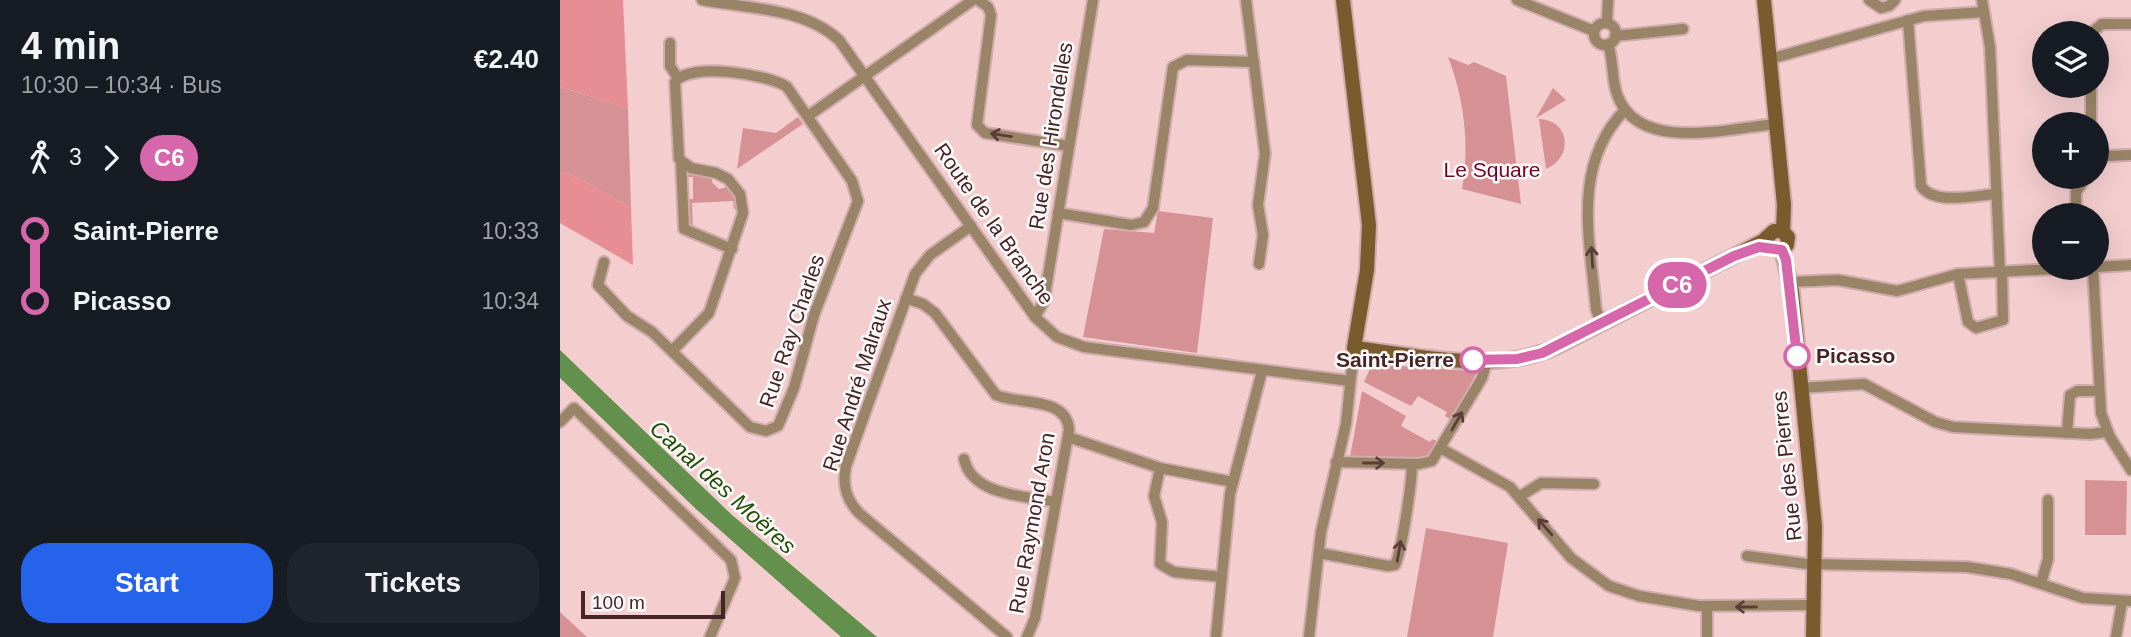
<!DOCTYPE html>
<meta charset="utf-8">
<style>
:root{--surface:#171b24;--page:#20242c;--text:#f1f3f6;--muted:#9ea1a6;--accent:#2563eb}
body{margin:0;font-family:Arial,sans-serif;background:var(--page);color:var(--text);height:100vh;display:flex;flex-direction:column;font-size:26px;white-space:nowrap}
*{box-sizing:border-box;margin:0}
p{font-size:23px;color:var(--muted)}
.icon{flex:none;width:38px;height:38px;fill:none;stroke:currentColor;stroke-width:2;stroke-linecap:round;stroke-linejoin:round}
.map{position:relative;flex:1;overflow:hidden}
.drawer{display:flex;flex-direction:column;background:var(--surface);width:560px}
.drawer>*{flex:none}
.badge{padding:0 14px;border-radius:23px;font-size:24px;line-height:46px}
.fabs{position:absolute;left:1472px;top:21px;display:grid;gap:14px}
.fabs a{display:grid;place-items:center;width:77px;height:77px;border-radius:50%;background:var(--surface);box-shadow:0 7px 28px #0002;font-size:35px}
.scale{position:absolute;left:21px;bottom:18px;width:144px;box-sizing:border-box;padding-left:7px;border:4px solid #472426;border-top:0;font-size:19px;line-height:24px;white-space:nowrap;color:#472426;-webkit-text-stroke:5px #fafafa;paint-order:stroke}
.map>.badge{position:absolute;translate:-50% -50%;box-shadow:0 0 0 4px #fff}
.legs{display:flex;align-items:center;gap:10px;height:77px;padding:0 21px;font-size:23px}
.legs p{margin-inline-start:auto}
.headline{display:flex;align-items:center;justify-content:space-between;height:119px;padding:0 21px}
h1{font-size:38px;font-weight:600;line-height:52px}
.primary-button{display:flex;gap:14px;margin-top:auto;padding:14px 21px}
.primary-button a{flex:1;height:80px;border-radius:28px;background:var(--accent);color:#fff;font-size:28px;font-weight:600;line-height:80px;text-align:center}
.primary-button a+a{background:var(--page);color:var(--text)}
ul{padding:0 21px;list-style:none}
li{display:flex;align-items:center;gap:24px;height:70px;font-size:26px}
li i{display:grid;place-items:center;width:10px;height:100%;margin:0 9px;background:currentColor}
li i::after{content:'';width:18px;height:18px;margin:-9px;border:5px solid;border-radius:50%;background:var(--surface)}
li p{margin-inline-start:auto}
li:first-child i{background:linear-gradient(#0000 50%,currentColor 0)}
li:last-child i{background:linear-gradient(currentColor 50%,#0000 0)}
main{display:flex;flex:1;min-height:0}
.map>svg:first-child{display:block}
.green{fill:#d69194}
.forest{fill:#e78e94}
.water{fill:#63904c}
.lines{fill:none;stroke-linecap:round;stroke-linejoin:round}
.street-casing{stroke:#d1acad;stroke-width:14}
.secondary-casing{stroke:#d1acad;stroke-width:18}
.street{stroke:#998467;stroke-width:10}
.secondary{stroke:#795b2e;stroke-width:14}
.oneway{stroke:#5c3c36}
.line-1-casing{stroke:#fff;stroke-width:16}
.line-1{stroke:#d767ab;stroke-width:10}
.stop-1-dot{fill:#fff;stroke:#d767ab;stroke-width:3.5}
.labels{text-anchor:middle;stroke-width:5;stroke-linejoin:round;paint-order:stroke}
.street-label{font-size:21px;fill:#472426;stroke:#fafafa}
.park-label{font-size:21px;fill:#730321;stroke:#fafafa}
.stop-label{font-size:21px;font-weight:bold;fill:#472426;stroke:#fafafa;text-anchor:start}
.water-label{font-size:23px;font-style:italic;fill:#244f03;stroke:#fafafa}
</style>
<main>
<section class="drawer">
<div class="headline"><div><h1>4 min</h1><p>10:30 – 10:34 · Bus</p></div><b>€2.40</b></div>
<div class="legs"><svg class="icon" aria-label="walk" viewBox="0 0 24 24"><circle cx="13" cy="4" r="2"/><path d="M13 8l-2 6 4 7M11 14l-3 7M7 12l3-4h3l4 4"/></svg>3<svg class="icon" aria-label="forward" viewBox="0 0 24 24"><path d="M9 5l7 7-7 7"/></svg><b class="badge" style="background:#d767ab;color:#fff">C6</b></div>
<ul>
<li><i style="color:#d767ab"></i><b>Saint-Pierre</b><p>10:33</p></li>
<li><i style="color:#d767ab"></i><b>Picasso</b><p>10:34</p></li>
</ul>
<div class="primary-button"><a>Start</a><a>Tickets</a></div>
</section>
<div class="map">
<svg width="1571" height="637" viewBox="0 0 1571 637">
<rect width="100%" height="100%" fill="#f4cecf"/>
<g class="green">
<path d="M 888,57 L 908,65 L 914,62 L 946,76 L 961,204 L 902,189 C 910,146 904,98 888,57 Z"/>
<path d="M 0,87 L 68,108 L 71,207 L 13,175 L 0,172 Z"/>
<path d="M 993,88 L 1006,100 L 976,118 Z"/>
<path d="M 238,117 L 243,124 L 177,169 L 183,128 L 216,133 Z"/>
<path d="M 979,119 C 1010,120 1014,157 986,169 Z"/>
<path d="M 128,171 L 152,175 L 152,182 L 159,189 L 170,186 L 176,193 L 179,209 L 174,209 L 173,201 L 132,203 L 133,230 L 129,229 L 126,199 L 133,199 L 133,177 L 124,177 Z"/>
<path d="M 598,211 L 653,218 L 637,353 L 523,337 L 544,229 L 594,233 Z"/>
<path d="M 812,364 L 911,371 L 917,372 L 891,420 L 885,416 L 887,412 L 858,396 L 851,406 L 804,382 Z"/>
<path d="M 802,391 L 846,416 L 841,426 L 870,442 L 872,439 L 879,442 L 870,457 L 865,459 L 790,457 Z"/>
<path d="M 1525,480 L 1567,481 L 1566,535 L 1525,535 Z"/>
<path d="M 866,528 L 948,543 L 933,637 L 847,637 Z"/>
<path d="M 0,612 L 27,637 L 0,637 Z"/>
</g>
<g class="forest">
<path d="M 0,0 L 63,0 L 68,108 L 0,87 Z"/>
<path d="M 0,172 L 13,175 L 71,207 L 73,265 L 0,223 Z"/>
</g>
<path class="water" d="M 0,350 L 172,515 L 317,637 L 281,637 L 136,509 L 0,378 Z"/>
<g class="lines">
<g class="street-casing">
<g id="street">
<path d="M 142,0 C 188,9 243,7 279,40 L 475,317 L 497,337 L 524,347 L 790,381"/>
<path d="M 418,0 L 428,7 L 431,15 L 417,125 L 425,133 L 509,146"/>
<path d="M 686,0 L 705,154 L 698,205 L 703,235 L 699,264"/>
<path d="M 957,0 L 1034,31"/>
<path d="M 1309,0 L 1321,8 L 1329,6 L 1335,0"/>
<path d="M 1422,0 L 1430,47 L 1440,272"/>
<path d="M 1348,20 L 1361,186 C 1374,206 1416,195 1437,194"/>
<path d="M 1047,23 L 1048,0"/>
<circle cx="1045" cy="34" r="11"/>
<path d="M 1531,33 L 1542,24 L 1571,24"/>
<path d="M 1055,36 L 1123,29"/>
<path d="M 110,43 L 110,66 L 118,78"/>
<path d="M 1048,44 C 1054,61 1051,80 1058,97 C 1080,153 1170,128 1216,124"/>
<path d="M 1210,59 L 1364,16 L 1424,12"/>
<path d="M 1531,86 L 1531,124"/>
<path d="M 248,116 L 413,0"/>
<path d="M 121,162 L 124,229 L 172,249"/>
<path d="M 1536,164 L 1546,156 L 1571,155"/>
<path d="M 498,213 L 571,225 L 584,222 L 593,208 L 613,67 L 627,60 L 694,62"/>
<path d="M 1516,215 L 1516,192 L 1526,177"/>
<path d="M 411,226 L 370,255 L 355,274 L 286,466 C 282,485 286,500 300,514 L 447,637"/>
<path d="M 44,262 L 38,285 L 67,316 L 92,332 L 190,427 L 206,431 L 218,426 L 234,388 L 254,315 L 298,201 L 292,181 L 227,87 C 209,74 129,62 115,82 L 119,159 L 131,168 L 156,173 L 168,179 L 180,194 L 183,213 L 149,313 L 112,351"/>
<path d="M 1536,267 L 1571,265"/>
<path d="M 1533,268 L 1541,413 L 1550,437 L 1571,470"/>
<path d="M 1398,274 L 1408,322 L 1416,328 L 1443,320 L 1442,272"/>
<path d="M 1230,282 L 1278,280 L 1337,291 L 1398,274 L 1514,268"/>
<path d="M 346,298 L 363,304 L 375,313 L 436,395 C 459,405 507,396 509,430 L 475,618 L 467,637"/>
<path d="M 475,317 L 484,301 L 533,0"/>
<path d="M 1041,323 L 1036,309 C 1030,240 1011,165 1065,110"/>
<path d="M 1240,388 L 1304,384 L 1375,422 L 1393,427 L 1530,434 L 1547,432"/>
<path d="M 0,422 L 14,408 L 171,560 L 175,578 L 150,637"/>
<path d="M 1507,433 L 1510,395 L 1517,391 L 1538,391"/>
<path d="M 508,437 L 600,468 L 673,482"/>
<path d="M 882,449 L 950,487 L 1011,558 L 1049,586 L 1079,596 L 1139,606 L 1254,605"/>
<path d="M 404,459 C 412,496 466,496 496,502"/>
<path d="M 776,462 L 859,464 L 872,461 L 922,378 L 927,361"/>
<path d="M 600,468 L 594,496 L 602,522 L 600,564 L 614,572 L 662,577"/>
<path d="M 959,497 L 981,483 L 1034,484"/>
<path d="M 759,553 L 828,566 L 835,565 C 842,551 852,481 852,464"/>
<path d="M 1187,556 L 1247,564 L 1407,567 L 1451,574 L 1523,598 L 1571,601"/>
<path d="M 1481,583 L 1488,559 L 1488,500"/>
<path d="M 1147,607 L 1147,637"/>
<path d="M 656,637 L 670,494 L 702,371"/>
<path d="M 749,637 L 761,532 L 786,424 L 794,348"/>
<path d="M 1556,637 L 1562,602"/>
</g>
</g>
<g class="secondary-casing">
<g id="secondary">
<path d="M 783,0 L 809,225 L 807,270 L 794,348 C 858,355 935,375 996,347 L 1203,241 L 1214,231 L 1222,231 L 1228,237 L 1227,245 L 1222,250"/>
<path d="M 1204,0 L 1224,205 L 1223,231"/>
<path d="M 1222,250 L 1232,292 L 1255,526 L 1253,637"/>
</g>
</g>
<use href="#street" class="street"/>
<use href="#secondary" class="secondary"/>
</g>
<defs><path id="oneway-shaft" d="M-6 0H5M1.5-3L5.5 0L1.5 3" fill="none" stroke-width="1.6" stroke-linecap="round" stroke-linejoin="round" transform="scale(1.75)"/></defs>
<g class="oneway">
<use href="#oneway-shaft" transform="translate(441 135) rotate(-171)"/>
<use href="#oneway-shaft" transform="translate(1032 257) rotate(-94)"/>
<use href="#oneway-shaft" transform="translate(897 421) rotate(-60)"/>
<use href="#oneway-shaft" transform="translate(814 463)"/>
<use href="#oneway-shaft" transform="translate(985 527) rotate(-131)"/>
<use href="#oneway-shaft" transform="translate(839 551) rotate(-80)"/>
<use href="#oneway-shaft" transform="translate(1186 607) rotate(180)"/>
</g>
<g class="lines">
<g class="line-1-casing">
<path id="line-1" d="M 913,360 L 957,359 L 982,353 L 1174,256 L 1199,247 L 1222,250 L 1226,260 L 1237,356"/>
</g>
<use href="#line-1" class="line-1"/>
</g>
<g class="stop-1-dot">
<circle cx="1237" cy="356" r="12"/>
<circle cx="913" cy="360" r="12"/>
</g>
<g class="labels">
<g class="street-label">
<text transform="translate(491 136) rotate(-81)" y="7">Rue des Hirondelles</text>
<text transform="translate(434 224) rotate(55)" y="7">Route de la Branche</text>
<text transform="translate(232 331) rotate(-71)" y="7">Rue Ray Charles</text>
<text transform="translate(297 385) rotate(-72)" y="7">Rue André Malraux</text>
<text transform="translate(1227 466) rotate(-96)" y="7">Rue des Pierres</text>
<text transform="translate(472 523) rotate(-80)" y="7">Rue Raymond Aron</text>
</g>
<g class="park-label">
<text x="932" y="177">Le Square</text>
</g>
<g class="stop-label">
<text x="1256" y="363">Picasso</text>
<text x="894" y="367" text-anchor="end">Saint-Pierre</text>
</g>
<g class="water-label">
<text transform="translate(163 487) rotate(42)" y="8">Canal des Moëres</text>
</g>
</g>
</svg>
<div class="fabs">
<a><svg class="icon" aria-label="layers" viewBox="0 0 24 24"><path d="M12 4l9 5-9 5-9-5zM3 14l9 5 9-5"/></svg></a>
<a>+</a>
<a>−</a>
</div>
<div class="scale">100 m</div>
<b class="badge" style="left:1117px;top:285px;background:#d767ab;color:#fff">C6</b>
</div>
</main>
